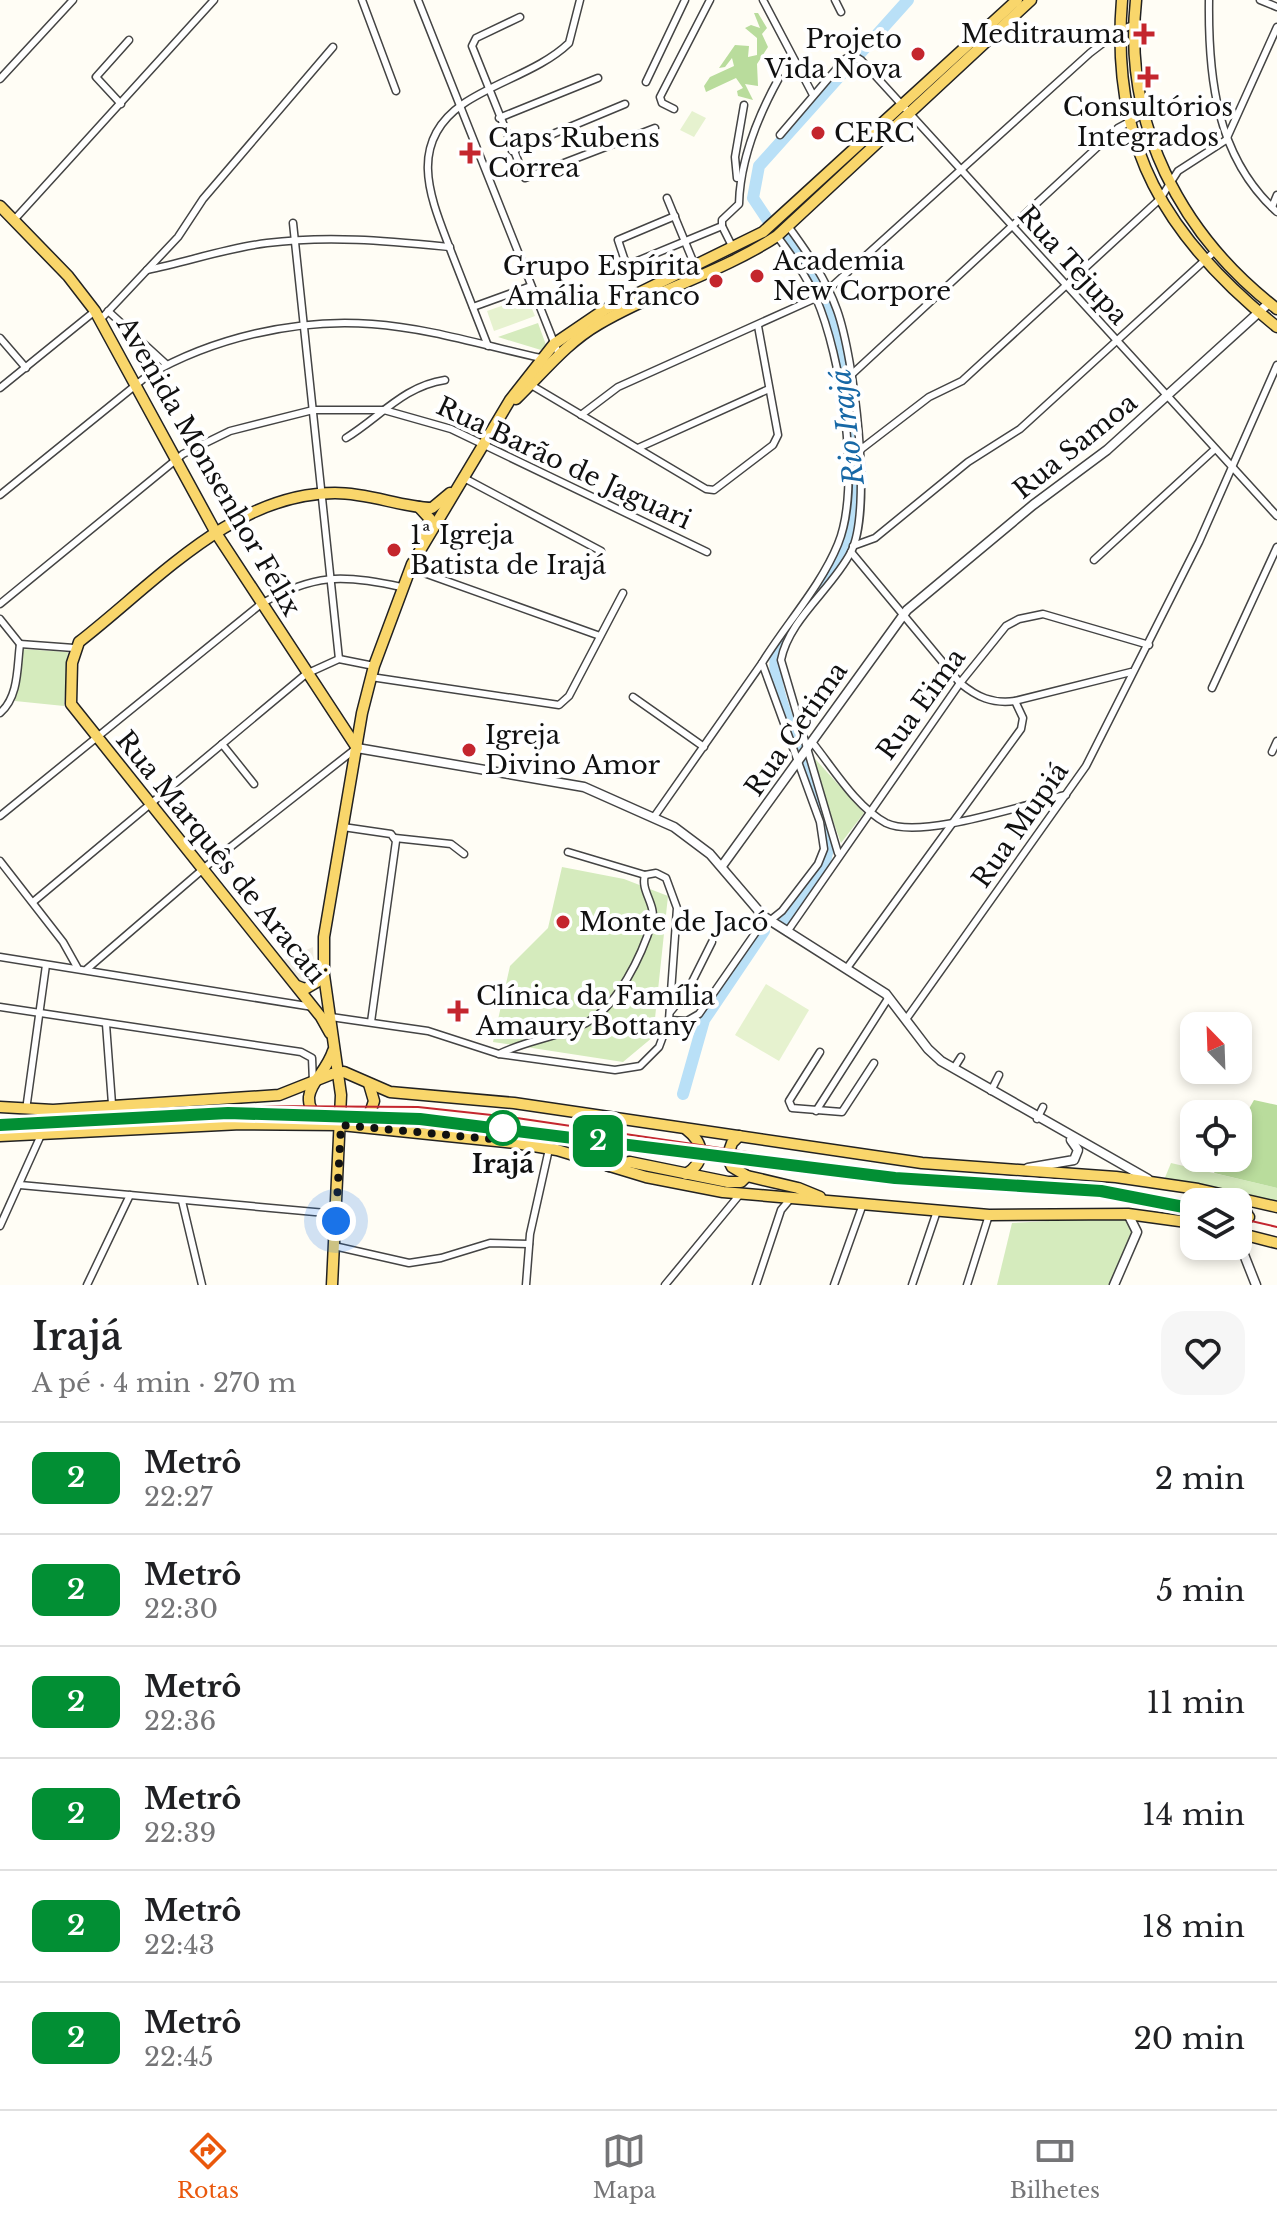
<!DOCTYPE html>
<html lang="pt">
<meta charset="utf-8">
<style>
:root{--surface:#fff;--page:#f6f6f6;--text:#202124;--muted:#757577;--line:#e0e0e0;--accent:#ea580c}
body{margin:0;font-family:"Libre Baskerville",serif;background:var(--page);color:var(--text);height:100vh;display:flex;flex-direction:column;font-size:30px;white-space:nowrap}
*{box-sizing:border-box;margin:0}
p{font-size:26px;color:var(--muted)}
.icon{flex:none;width:44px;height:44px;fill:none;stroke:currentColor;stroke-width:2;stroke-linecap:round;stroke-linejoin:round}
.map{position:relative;height:1285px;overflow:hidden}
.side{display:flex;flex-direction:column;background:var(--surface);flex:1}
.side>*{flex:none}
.badge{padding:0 16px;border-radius:12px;font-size:28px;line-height:52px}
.needle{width:52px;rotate:337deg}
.tools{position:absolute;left:1180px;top:1012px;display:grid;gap:16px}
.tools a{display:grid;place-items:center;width:72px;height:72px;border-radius:16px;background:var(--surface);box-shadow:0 4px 12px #0003;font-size:40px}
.you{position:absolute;width:40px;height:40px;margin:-20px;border:6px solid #fff;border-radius:50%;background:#1a73e8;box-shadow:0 0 0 12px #1a73e833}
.map>.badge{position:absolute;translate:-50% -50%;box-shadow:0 0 0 4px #fff}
.round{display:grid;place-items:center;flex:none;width:84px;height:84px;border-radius:24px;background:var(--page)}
.overview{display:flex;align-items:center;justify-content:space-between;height:136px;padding:0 32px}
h1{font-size:38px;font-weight:600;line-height:60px}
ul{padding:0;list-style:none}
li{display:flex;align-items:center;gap:24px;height:112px;padding:0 32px;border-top:2px solid var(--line)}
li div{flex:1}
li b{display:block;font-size:30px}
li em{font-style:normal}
li .badge{min-width:88px;font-weight:700;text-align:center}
.menu{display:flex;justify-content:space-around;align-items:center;height:112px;border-top:2px solid var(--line);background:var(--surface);font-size:22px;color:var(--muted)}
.menu a{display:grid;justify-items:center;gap:4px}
.menu .on{color:var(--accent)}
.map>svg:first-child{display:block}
.green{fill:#d5ebbd}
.forest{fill:#b9dc9c}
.pitch{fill:#e6f2cf}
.plaza{fill:#f1ede2}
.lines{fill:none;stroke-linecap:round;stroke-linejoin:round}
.river{stroke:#b9e0f7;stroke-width:12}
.minor-casing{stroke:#444;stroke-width:9}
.tertiary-casing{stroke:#444;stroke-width:11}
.primary-casing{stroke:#222;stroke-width:13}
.minor{stroke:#fff;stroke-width:6}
.tertiary{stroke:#fff;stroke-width:8}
.primary{stroke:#f9d66b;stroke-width:10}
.rail{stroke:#c4262e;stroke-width:2}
.line-casing{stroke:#fff;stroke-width:18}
.line{stroke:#028f34;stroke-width:12}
.walk{stroke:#111;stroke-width:8;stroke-dasharray:0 14.4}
.poi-dot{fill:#c4262e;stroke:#fff;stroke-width:3}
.stop-dot{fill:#fff;stroke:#028f34;stroke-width:4}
.labels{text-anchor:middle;stroke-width:8;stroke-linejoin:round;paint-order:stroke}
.poi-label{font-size:26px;fill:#111;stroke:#fff;text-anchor:start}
.street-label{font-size:26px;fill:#111;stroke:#fff}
.stop-label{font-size:26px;font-weight:bold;fill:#111;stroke:#fff}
.water-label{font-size:28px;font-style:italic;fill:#1768a6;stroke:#fff}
</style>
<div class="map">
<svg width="1277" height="1285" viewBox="0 0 1277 1285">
<rect width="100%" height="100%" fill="#fffdf5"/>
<g class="green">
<path d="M 538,323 L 546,345 L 541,350 L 498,337 Z"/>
<path d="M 21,649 L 68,652 L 64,706 L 15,701 Z"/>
<path d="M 808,751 L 864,813 L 841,843 Z"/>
<path d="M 562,867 L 624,879 L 668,896 L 653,1037 L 623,1062 L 493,1042 L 510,966 L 548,928 Z"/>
<path d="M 1171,1163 L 1277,1188 L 1277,1203 L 1164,1180 Z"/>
<path d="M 1124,1217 L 1138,1229 L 1114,1285 L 997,1285 L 1012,1223 Z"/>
</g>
<g class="forest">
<path d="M 754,13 L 758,13 L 767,28 L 762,34 L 768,47 L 757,64 L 758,86 L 745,84 L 753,100 L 738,96 L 737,91 L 743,88 L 736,78 L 706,92 L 704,86 L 710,77 L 734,66 L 732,58 L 725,67 L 719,68 L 735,45 L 749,46 L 748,57 L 757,55 L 757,38 L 745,28 L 751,25 L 760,28 Z"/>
<path d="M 1254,1100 L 1277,1105 L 1277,1188 L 1214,1173 L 1223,1158 L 1238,1158 L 1238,1128 Z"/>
</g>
<g class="pitch">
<path d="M 692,111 L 706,118 L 694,137 L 680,130 Z"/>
<path d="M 527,297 L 535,316 L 494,331 L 487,311 Z"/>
<path d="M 766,984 L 809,1010 L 779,1061 L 735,1035 Z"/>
</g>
<path class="plaza" d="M 313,947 L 314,965 L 310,981 L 300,985 L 279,962 Z"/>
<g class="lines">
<g class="river">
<path d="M 767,219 L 753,198 L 759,166 L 908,0"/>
<path d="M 788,240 L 815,279 L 835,327 L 858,489 L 854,518 L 844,548 L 779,644 C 767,676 787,715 797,745"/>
<path d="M 785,919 L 825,862 L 829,844 L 802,760"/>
<path d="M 683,1094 L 704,1020 L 764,931"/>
</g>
<g class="minor-casing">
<g id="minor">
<path d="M 362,0 L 396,91"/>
<path d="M 418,0 L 559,355"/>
<path d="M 763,0 L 813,95"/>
<path d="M 835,0 L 841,12"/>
<path d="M 1209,0 C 1208,77 1216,157 1277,212"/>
<path d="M 1260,0 L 1277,7"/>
<path d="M 520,17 L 476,38 L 472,46 L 525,178 L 655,128"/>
<path d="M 0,79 L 73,0"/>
<path d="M 646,82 L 685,0"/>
<path d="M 121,104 L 96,77 L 129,40"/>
<path d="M 674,109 L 662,103 L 660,97 L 710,0"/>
<path d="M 499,118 L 598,78"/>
<path d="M 780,135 L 845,59 L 853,55 L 861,60 L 1277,516"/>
<path d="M 512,151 L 625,104"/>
<path d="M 737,178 L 735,157 L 744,105"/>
<path d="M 667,198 L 695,266"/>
<path d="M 1272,207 L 1277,195"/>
<path d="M 675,216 L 618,240 L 625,261 L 630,264 L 722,226 L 722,220 L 739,204 C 740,161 758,116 779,78"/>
<path d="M 14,220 L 214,0"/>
<path d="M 293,223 L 339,659"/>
<path d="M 722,226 L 733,248"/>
<path d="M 788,226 C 807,252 826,279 837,310 C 854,357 873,509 851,552 C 832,589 789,619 781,660 L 838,853"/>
<path d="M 147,270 C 187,262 226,248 267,243 C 329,235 388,241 450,247"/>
<path d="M 829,289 L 1090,53 L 1120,30 L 1133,25"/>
<path d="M 473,307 L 531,286"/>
<path d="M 108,311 L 166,364"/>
<path d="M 100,320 L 178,237 L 203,199 L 333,47"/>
<path d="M 0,338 L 26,368"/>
<path d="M 488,346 C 476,316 464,285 452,254 C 433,203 404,145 463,104 C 495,82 541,70 569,43 L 580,0"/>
<path d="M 850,376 L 1118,128 L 1144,114"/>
<path d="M 531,385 L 706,489 L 714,490 L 773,445 L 778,435 L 758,326"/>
<path d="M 0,388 L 95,311"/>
<path d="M 581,415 L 618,387 L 816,298"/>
<path d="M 346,438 C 380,417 404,386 445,380"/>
<path d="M 638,448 L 769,389"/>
<path d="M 860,450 L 929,397 L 962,381 L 1160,199 L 1178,171 L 1226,140 L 1277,27"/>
<path d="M 464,478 L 601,551"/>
<path d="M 0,495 L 147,376 C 212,338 297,318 372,324 C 429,328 486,346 541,358"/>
<path d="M 853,546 L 875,538 L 968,462 L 1020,429 L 1215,251"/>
<path d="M 851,552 L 960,683 C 977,697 992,704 1015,701 L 1131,672"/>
<path d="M 1094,560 L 1215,449"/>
<path d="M 410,568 L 600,636"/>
<path d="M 0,604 L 183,454 L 230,431 L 313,410 L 384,410 L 451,429 L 707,552"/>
<path d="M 0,619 L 20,644"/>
<path d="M 20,644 L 74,648"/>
<path d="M 371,677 L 559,705 L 569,696 L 623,593"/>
<path d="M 1212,688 L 1277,547"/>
<path d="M 633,697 L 704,747"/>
<path d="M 0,713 C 19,697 17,667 20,644"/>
<path d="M 812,742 C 833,768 856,807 886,823 C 921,840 1025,804 1066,795"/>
<path d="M 222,744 L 254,784"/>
<path d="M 1272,752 L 1277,741"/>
<path d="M 0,816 L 261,604 C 313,574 343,574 401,587"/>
<path d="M 654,817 L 762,663"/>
<path d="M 343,827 L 391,834 L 396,841 L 371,1022"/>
<path d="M 395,838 L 451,844 L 464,854"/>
<path d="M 568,852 L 645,875"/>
<path d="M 0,861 L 63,942 L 77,967"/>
<path d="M 33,902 L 306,674 L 339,659 L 374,666"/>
<path d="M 787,932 L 960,683 L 1006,626 L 1019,619 L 1043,614 L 1149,645"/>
<path d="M 0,957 L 313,1007"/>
<path d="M 847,968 L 1021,729 L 1023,718 L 1015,701"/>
<path d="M 87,969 L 209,864 L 354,750"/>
<path d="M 0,1007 L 301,1052 L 312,1058 L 313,1082"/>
<path d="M 671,1011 L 688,990 L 712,942"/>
<path d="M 331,1017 L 428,1031 L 499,1054 L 615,1070 L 640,1066 L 659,1047 L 669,1020 L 677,908 L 666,878 L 656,873 L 645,875"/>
<path d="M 907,1018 L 1086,766 L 1199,542 L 1277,365"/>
<path d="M 669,1020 L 687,1021 L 699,1014 L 756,932 L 782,911 L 818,864 L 824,849 L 820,822 L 762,663 C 786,624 821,586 838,544 C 862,486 841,355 816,298 C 806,275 791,255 777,236"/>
<path d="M 106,1024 L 112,1104"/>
<path d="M 820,1052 L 789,1101 L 792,1108 L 842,1112 L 874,1063"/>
<path d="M 499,1054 C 527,1040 559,1037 586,1023 C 618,1006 642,955 652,922 C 657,905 640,891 645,875"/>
<path d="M 954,1068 L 961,1057"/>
<path d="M 991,1091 L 999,1075"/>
<path d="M 26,1110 L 46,965"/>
<path d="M 816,1111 L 889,997"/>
<path d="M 1037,1119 L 1043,1107"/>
<path d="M 20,1185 L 337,1214"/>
<path d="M 182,1201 L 202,1285"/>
<path d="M 0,1226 L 41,1135"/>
<path d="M 334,1246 L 409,1263 L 441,1258 L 490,1243 L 529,1244"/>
<path d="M 87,1285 L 130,1195"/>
<path d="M 526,1285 L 530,1234 L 549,1149"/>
<path d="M 665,1285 L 741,1193"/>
<path d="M 756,1285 L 781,1210 L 791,1198"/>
<path d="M 834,1285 L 863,1204"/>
<path d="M 912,1285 L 937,1211"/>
<path d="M 967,1285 L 989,1215"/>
</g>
</g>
<g class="tertiary-casing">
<g id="tertiary">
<path d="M 357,748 L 584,787 L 674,827 L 710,854 L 763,916 L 886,994 L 928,1049 L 941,1061 L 1148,1179"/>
<path d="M 722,866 L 907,610 L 1033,505 L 1107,450 L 1269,303"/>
<path d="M 1028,1168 L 1074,1160 L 1078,1150 L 1071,1140"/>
<path d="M 1236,1199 L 1248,1213 L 1241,1247 L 1256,1285"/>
<path d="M 1114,1285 L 1137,1232 L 1128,1214"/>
</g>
</g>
<g class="primary-casing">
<g id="primary">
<path d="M 1122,0 C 1110,146 1166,238 1277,327"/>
<path d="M 1136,0 C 1123,124 1180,234 1277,309"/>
<path d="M 0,206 L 68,276 L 95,311 L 216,533 L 357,748"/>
<path d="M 516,399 C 543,373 566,343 599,324 C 656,290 721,273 777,236 L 1031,0"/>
<path d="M 419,507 L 430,519 L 420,540"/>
<path d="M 297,986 L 305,989 L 317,982 L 322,971"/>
<path d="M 330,1033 L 321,1017 L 71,704 L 72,663 L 79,642 C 154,584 233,493 335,493 C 370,493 400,507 432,508 L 450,493"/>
<path d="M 0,1107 L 53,1110 L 279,1095 L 332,1074 L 344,1072 L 390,1092 L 514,1103 L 922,1163 L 1116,1177 L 1198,1189 L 1277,1207"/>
<path d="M 323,1124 C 290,1093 324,1080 333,1051"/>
<path d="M 353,1124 L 370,1113 L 374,1101 L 369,1084"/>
<path d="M 686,1129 C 704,1143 707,1161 686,1174"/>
<path d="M 0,1136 L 241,1124 L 341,1125 L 516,1143 L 557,1150 L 646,1177 L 723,1192 L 989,1215 L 1128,1214 L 1194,1223"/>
<path d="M 739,1136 L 732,1143 L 727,1157 L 732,1167 L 747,1176 L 798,1188 L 820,1197"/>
<path d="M 609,1166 L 630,1162 L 728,1182 L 741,1182 L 747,1176"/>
<path d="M 1238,1224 L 1249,1217"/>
<path d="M 1238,1233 L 1277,1243"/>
<path d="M 332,1285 L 341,1095 L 324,975 L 324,937 L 362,713 L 374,666 L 412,564 L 510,400 L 554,344 L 604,310 L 763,232 L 1017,0"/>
</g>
</g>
<use href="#minor" class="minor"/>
<use href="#tertiary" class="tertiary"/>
<use href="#primary" class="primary"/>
<g class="rail">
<path d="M 0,1122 L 261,1106 L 418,1107 L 510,1117 L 895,1174 L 1101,1187 L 1194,1204"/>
<path d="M 1238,1218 L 1277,1227"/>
</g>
</g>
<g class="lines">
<g class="line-casing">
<path id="line" d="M 0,1125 L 228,1113 L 420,1119 L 895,1178 L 1101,1191 L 1194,1209"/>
</g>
<use href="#line" class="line"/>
<path class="walk" d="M 336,1221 L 341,1125 L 491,1139 L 503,1128"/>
</g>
<g class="poi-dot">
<path d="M1140 22h8v8h8v8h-8v8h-8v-8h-8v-8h8z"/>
<circle cx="918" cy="54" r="8"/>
<path d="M1144 65h8v8h8v8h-8v8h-8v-8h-8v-8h8z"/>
<circle cx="818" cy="133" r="8"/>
<path d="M466 141h8v8h8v8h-8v8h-8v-8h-8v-8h8z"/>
<circle cx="757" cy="276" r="8"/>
<circle cx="716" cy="281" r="8"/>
<circle cx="394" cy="550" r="8"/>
<circle cx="469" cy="750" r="8"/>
<circle cx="563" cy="922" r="8"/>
<path d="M454 999h8v8h8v8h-8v8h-8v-8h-8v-8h8z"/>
</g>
<circle class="stop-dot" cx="503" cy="1128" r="16"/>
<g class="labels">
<g class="poi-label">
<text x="1126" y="43" text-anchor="end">Meditrauma</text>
<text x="902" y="48" text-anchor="end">Projeto<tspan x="902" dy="30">Vida Nova</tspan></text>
<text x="1148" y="116" text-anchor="middle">Consultórios<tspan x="1148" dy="30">Integrados</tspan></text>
<text x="834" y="142">CERC</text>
<text x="488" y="147">Caps Rubens<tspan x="488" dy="30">Correa</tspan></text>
<text x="773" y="270">Academia<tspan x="773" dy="30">New Corpore</tspan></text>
<text x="700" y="275" text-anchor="end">Grupo Espírita<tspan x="700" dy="30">Amália Franco</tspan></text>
<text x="410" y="544">1ª Igreja<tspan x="410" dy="30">Batista de Irajá</tspan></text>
<text x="485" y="744">Igreja<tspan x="485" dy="30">Divino Amor</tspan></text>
<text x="579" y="931">Monte de Jacó</text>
<text x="476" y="1005">Clínica da Família<tspan x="476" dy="30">Amaury Bottany</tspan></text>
</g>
<g class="street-label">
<text transform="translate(1073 265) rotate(48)" y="9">Rua Tejupa</text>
<text transform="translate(1075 446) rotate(-39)" y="9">Rua Samoa</text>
<text transform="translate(564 463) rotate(25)" y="9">Rua Barão de Jaguari</text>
<text transform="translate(209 466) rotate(60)" y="9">Avenida Monsenhor Félix</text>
<text transform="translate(921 704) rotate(-54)" y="9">Rua Eima</text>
<text transform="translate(796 729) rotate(-55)" y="9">Rua Cetima</text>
<text transform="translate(1020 825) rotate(-55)" y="9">Rua Mupiá</text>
<text transform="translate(221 857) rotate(51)" y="9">Rua Marquês de Aracati</text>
</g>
<g class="stop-label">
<text x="503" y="1173">Irajá</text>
</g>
<g class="water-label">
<text transform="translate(847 427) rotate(-97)" y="10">Rio Irajá</text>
</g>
</g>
</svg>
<div class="tools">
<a><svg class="needle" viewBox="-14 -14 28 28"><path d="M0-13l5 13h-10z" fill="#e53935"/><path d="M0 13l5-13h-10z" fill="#757577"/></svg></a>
<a><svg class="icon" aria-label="locate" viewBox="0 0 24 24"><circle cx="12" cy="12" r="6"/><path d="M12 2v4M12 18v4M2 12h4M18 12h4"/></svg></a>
<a><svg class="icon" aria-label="layers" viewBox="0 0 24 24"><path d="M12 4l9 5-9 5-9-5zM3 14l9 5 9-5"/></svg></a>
</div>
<div class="you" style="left:336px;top:1221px"></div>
<b class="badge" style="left:598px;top:1141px;background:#028f34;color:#fff">2</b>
</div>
<section class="side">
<div class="overview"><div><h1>Irajá</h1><p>A pé · 4 min · 270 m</p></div><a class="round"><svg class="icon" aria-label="heart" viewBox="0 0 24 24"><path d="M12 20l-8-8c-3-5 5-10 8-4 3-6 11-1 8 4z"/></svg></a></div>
<ul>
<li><span class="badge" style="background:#028f34;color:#fff">2</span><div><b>Metrô</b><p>22:27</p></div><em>2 min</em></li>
<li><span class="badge" style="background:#028f34;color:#fff">2</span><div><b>Metrô</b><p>22:30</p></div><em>5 min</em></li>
<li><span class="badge" style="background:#028f34;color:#fff">2</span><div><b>Metrô</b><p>22:36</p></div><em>11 min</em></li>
<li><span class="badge" style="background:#028f34;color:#fff">2</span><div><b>Metrô</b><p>22:39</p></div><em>14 min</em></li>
<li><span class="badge" style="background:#028f34;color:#fff">2</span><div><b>Metrô</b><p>22:43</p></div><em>18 min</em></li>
<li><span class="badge" style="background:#028f34;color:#fff">2</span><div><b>Metrô</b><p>22:45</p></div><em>20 min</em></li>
</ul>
</section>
<nav class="menu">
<a class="on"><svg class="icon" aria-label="directions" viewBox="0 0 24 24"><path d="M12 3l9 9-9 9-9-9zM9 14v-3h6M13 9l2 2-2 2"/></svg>Rotas</a>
<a><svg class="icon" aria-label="map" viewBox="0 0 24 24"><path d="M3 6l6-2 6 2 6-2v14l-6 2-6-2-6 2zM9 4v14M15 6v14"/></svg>Mapa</a>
<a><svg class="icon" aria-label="tickets" viewBox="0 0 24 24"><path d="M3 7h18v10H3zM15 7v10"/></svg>Bilhetes</a>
</nav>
